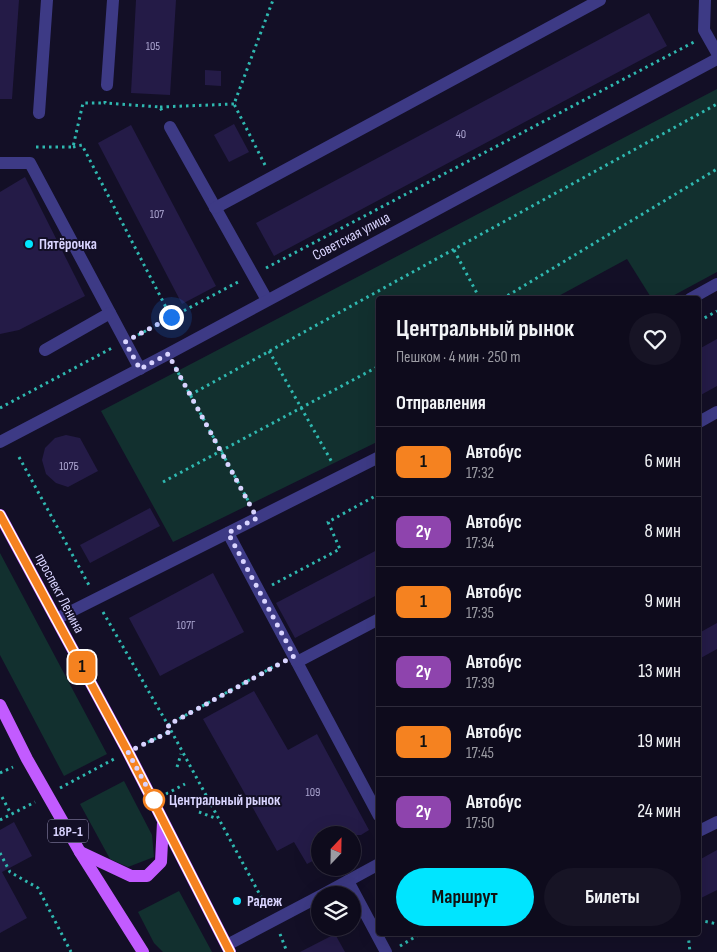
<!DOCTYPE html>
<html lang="ru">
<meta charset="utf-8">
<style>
:root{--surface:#0e0b1c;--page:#171425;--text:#f1f3f6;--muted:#9b9ba3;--line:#2e2b3b;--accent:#00e5ff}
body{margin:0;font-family:"Sofia Sans Condensed",sans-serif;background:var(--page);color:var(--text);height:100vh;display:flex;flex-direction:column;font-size:19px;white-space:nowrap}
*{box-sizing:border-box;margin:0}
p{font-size:16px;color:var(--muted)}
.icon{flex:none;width:28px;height:28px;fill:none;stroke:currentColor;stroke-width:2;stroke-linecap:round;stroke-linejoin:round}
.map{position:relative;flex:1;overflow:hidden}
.side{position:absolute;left:376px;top:296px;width:325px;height:640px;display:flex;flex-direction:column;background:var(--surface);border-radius:5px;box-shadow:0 5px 20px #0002,0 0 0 1px var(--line)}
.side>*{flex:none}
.badge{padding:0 10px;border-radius:8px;font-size:18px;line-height:32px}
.needle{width:32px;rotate:22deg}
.controls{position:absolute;left:311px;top:826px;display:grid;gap:10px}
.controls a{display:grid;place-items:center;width:50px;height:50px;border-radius:50%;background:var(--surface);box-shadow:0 5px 20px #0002,0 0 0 1px var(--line);font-size:25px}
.you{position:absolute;width:25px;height:25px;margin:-12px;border:4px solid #fff;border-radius:50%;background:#1a73e8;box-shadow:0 0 0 8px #1a73e833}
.map>.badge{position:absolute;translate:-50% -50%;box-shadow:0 0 0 2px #fff}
h2{padding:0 20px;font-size:19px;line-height:45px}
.round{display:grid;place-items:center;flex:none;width:52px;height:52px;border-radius:26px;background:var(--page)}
.overview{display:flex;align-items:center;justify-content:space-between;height:85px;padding:0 20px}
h1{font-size:24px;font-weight:700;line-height:38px}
.action{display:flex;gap:10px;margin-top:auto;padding:10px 20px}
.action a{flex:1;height:58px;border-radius:30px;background:var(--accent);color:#111;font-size:20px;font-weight:700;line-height:58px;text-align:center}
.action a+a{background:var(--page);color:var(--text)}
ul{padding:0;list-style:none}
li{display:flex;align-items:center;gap:15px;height:70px;padding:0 20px;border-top:1px solid var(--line)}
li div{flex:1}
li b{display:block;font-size:19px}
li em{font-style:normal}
li .badge{min-width:55px;font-weight:700;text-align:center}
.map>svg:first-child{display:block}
.green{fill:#12302f}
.building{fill:#241b47}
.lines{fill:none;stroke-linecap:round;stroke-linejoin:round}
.path{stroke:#2fb8b0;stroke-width:3;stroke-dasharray:2.5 4;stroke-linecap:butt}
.minor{stroke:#3d3a85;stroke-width:12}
.major{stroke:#c25bff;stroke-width:12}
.line-casing{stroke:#fff;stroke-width:11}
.line{stroke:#f58220;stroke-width:8}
.walk{stroke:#d9d4ff;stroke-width:5;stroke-dasharray:0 9}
.poi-dot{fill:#00e5ff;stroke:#130f26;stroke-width:2}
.stop-dot{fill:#fff;stroke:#f58220;stroke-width:2.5}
.labels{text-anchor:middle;stroke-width:4;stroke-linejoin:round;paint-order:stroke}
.number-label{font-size:12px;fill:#aca6d1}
.shield{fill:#130f26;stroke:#9e99be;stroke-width:1}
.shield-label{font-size:14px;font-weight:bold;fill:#d9d4ff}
.street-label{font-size:15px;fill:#d9d4ff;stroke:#130f26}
.poi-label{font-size:15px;font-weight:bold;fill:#d9d4ff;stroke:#130f26;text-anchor:start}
.stop-label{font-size:15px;font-weight:bold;fill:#d9d4ff;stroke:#130f26;text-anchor:start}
</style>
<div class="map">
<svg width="717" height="952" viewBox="0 0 717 952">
<rect width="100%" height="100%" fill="#130f26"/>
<g class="green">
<path d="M 717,89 L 717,272 L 667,299 L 652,299 L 627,259 L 553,299 L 379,299 L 379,441 L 173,542 L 101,411 Z"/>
<path d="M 0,553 L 107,754 L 64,776 L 0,655 Z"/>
<path d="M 124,781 L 152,835 L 154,857 L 128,867 L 110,859 L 80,804 Z"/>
<path d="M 179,891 L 212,952 L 163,952 L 154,943 L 138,912 Z"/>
</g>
<g class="building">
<path d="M 0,0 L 19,0 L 12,99 L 0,99 Z"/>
<path d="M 136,0 L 176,0 L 170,95 L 131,93 Z"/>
<path d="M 649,13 L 667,46 L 274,256 L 256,223 Z"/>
<path d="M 205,70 L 221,71 L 221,86 L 205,85 Z"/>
<path d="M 234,124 L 249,152 L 229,162 L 214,135 Z"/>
<path d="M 131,125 L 216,286 L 182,304 L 98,143 Z"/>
<path d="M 25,177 L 85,296 L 19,330 L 0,334 L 0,192 Z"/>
<path d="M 717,339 L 717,386 L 699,396 L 699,349 Z"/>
<path d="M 66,435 L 80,438 L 98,471 L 68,487 L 56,483 L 46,474 L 42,460 L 45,448 L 55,438 Z"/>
<path d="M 150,508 L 160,526 L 90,563 L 80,545 Z"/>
<path d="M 379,549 L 379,594 L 295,638 L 276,603 Z"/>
<path d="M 213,573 L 244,632 L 160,676 L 129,618 Z"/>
<path d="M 717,623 L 717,649 L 699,659 L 699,633 Z"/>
<path d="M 254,691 L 288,750 L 317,734 L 369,830 L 361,835 L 320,835 L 320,857 L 307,864 L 294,842 L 277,851 L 203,719 Z"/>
<path d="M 14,822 L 32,856 L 2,872 L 27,918 L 0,933 L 0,830 Z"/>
<path d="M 717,850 L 717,890 L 699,899 L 699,860 Z"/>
<path d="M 335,934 L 345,952 L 300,952 Z"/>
</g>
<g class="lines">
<g class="path">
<path d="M 105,101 L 105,103 L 160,107 L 163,113"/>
<path d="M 160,107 L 234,104"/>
<path d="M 36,147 L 73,147 L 83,103 L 105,103"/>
<path d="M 73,147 L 82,145 L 171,317"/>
<path d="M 265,165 L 234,104 L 273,0"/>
<path d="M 454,250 L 480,299"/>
<path d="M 266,268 L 694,42"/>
<path d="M 502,299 L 717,169"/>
<path d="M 699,321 L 717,311"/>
<path d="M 138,335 L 238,282"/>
<path d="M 269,351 L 333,464"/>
<path d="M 175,367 L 250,504"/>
<path d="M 190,395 L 717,104"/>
<path d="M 0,408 L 112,348"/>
<path d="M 19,457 L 90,587"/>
<path d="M 163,482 L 379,366"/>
<path d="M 272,585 L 340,549 L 328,522 L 379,494"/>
<path d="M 103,612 L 168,725 L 266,906"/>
<path d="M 168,725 L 280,663"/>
<path d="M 142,745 L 171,731"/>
<path d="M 177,767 L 181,754"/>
<path d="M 0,773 L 13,767"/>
<path d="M 60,788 L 114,759"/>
<path d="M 166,794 L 185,784"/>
<path d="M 2,797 L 11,814"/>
<path d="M 199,812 L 215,818"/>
<path d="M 0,820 L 35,802"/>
<path d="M 0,853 L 10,872 L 38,888 L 71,952"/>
<path d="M 699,920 L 717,924"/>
<path d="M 280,934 L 287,952"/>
<path d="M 688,934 L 690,952"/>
<path d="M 400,946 L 420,934"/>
</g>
<g class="minor">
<path d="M 705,0 L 704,30 L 717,53"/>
<path d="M 107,85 L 113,0"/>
<path d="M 39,113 L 47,0"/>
<path d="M 170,127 L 267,300"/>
<path d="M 0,163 L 30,163 L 140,369"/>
<path d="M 215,208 L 600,0"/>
<path d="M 690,299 L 717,284"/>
<path d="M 45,350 L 110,313"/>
<path d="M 699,422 L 717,412"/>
<path d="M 0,442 L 168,354 L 717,59"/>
<path d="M 228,533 L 379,816"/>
<path d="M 56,619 L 379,457"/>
<path d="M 297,662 L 379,619"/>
<path d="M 699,831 L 717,822"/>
<path d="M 348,881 L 386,952"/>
<path d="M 322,895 L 379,864"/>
<path d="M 227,945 L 320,896"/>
</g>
<g class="major">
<path d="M 0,515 L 128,752 L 230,952"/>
<path d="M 0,705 L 27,759 L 80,852 L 143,952"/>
<path d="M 80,852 L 131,876 L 147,876 L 161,862 L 163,822"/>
</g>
</g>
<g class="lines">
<g class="line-casing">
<path id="line" d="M 0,515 L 128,752 L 230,952"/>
</g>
<use href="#line" class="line"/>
<path class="walk" d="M 154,800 L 128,752 L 171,731 L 168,725 L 294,656 L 228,533 L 257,518 L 168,354 L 140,369 L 125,342 L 171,317"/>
</g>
<g class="poi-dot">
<circle cx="29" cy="244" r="5"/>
<circle cx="237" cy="901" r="5"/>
</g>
<circle class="stop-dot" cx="154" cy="800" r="10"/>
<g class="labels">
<g class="number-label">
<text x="153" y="50">105</text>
<text x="461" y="138">40</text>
<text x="157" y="218">107</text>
<text x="69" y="470">107Б</text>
<text x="186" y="629">107Г</text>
<text x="313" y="796">109</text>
</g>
<rect class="shield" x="48" y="819.5" width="40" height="23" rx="4"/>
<g class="shield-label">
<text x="68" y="836">18Р-1</text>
</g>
<g class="street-label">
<text transform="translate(351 236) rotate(-28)" y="5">Советская улица</text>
<text transform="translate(60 593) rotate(62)" y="5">проспект Ленина</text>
</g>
<g class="poi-label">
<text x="39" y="249">Пятёрочка</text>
<text x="247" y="906">Радеж</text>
</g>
<g class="stop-label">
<text x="169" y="805">Центральный рынок</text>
</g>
</g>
</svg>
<div class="controls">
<a><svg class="needle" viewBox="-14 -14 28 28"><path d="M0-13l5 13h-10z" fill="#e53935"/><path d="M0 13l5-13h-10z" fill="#9b9ba3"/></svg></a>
<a><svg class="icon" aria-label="layers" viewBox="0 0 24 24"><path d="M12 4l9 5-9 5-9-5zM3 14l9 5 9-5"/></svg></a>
</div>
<div class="you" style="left:171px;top:317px"></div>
<b class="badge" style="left:82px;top:667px;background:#f58220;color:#111">1</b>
<section class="side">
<div class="overview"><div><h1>Центральный рынок</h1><p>Пешком · 4 мин · 250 m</p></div><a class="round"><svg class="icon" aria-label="heart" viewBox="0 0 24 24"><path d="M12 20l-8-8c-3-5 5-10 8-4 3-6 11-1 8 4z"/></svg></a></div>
<h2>Отправления</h2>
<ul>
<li><span class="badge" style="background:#f58220;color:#111">1</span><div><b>Автобус</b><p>17:32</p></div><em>6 мин</em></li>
<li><span class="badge" style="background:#8e44ad;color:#fff">2у</span><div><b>Автобус</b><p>17:34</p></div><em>8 мин</em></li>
<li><span class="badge" style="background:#f58220;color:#111">1</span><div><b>Автобус</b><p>17:35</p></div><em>9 мин</em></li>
<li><span class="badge" style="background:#8e44ad;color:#fff">2у</span><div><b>Автобус</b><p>17:39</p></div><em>13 мин</em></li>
<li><span class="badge" style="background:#f58220;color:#111">1</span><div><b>Автобус</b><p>17:45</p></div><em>19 мин</em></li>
<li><span class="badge" style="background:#8e44ad;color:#fff">2у</span><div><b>Автобус</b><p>17:50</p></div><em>24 мин</em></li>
</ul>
<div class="action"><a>Маршрут</a><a>Билеты</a></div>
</section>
</div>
